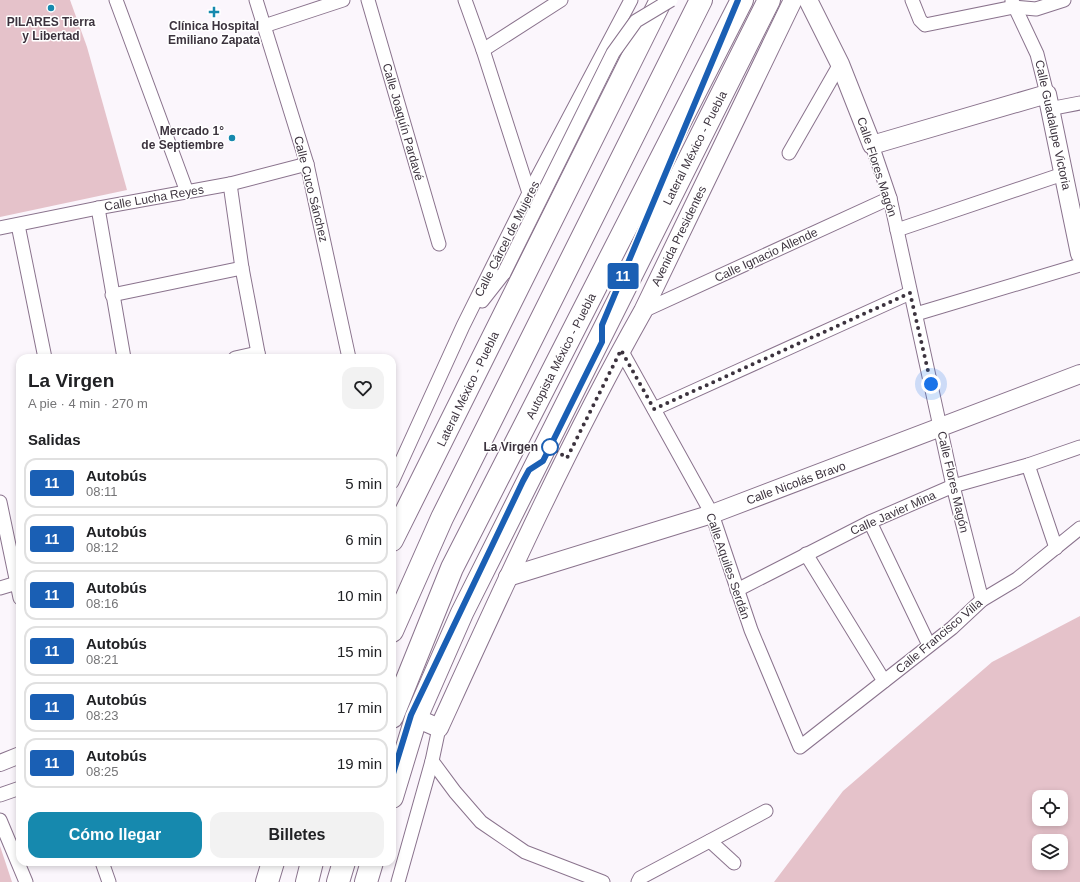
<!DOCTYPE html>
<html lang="es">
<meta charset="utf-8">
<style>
:root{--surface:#fff;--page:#f2f2f2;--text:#202124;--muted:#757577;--line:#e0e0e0;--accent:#1689ae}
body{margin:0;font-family:Arial,sans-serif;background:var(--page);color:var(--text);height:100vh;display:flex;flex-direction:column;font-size:15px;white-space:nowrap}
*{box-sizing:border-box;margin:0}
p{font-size:13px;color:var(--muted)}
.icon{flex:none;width:22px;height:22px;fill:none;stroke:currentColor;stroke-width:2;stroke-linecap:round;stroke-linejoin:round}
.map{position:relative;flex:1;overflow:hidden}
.sheet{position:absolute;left:16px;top:354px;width:380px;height:512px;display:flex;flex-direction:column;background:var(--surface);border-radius:12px;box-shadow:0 2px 6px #0003}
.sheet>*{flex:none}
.badge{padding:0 8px;border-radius:3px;font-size:14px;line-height:26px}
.tools{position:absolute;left:1032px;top:790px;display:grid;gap:8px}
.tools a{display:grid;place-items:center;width:36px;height:36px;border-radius:8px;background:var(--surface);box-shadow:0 2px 6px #0003;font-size:20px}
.you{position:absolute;width:20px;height:20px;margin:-10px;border:3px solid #fff;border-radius:50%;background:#1a73e8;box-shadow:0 0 0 6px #1a73e833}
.map>.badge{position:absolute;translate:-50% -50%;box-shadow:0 0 0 2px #fff}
h2{padding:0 12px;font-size:15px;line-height:36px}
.round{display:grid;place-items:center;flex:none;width:42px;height:42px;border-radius:12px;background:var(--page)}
.overview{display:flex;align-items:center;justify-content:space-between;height:68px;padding:0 12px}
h1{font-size:19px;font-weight:700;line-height:30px}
.action{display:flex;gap:8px;margin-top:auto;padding:8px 12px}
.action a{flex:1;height:46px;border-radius:12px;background:var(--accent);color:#fff;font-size:16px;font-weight:700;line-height:46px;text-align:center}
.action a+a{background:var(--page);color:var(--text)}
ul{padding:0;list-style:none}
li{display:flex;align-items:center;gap:12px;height:50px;margin:0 8px 6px;padding:0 4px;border:2px solid var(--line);border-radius:12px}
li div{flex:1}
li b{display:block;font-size:15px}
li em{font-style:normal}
li .badge{min-width:44px;font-weight:700;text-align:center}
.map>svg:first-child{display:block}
.green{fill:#e5c2ca;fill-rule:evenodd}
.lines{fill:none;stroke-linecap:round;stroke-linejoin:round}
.minor-casing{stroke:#8a738d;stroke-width:15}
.tertiary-casing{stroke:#8a738d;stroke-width:18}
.secondary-casing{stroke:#8a738d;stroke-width:20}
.trunk-casing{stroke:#8a738d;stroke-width:24}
.motorway-casing{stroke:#8a738d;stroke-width:24}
.minor{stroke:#fff;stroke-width:13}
.tertiary{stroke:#fff;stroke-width:16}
.secondary{stroke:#fff;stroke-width:18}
.trunk{stroke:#fff;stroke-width:22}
.motorway{stroke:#fff;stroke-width:22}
.minor-bridge-casing{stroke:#8a738d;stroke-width:15;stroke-linecap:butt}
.minor-bridge{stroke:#fff;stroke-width:13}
.line-casing{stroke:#fff;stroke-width:9}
.line{stroke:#1a5fb4;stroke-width:6}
.walk{stroke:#3c333e;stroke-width:4;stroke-dasharray:0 7.2}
.poi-dot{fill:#1689ae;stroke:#fff;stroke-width:1.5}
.stop-dot{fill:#fff;stroke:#1a5fb4;stroke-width:2}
.labels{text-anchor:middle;stroke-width:3;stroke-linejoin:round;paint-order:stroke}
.poi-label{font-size:12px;font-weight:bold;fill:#3c333e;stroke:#fff}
.street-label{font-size:12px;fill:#3c333e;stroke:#fff}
.stop-label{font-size:12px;font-weight:bold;fill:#3c333e;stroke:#fff;text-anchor:end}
</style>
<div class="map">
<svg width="1080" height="882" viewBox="0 0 1080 882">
<rect width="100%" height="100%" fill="#fbf6fc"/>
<g class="green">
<path d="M 0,0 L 70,0 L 87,47 L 127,190 L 0,217 Z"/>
<path d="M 1080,616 L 1080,882 L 774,882 L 843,791 L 992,662 ZM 1039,797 L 1061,797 L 1061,819 L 1039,819 ZM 1039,841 L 1061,841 L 1061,863 L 1039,863 Z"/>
<path d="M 0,846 L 12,882 L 0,882 Z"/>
</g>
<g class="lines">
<g class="minor-casing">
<g id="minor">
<path d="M 116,0 L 187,192"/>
<path d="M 256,0 L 307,164 L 349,358"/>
<path d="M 368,0 L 439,244"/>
<path d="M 465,0 L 483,50 L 529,193"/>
<path d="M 912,0 L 920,20 L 925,25 L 1014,7 L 1036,9 L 1064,0"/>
<path d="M 1012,1 L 1037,54 L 1047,94"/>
<path d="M 264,26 L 343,0"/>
<path d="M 483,50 L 561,0"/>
<path d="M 1049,109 L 1080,103"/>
<path d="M 872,145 L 890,198 L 953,486 L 982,600"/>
<path d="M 789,153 L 840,64"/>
<path d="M 230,184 L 242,268 L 259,358"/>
<path d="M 98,208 L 124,358"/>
<path d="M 18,225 L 45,358"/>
<path d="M 0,228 L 98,208 L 230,184 L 307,164"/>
<path d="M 897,230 L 1063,174"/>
<path d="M 112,295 L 242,268"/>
<path d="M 482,301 L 504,273"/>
<path d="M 643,311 L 890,198"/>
<path d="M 916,314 L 1080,265"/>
<path d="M 621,350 L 712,514 L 751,630 L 800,747 L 952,628 L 982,600 L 1017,579 L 1080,528"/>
<path d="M 235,358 L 258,353"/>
<path d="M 654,409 L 910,293"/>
<path d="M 1028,465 L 1056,548"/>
<path d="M 392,482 L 463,326 L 529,193 L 631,0"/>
<path d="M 0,502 L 20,598"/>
<path d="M 870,522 L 929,645"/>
<path d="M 806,554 L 884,681"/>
<path d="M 0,588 L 20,582"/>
<path d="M 737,590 L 870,522 L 953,486 L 1028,465 L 1080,447"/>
<path d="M 432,761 L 455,792 L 481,822 L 525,852 L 603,882"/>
<path d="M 0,795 L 20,788"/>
<path d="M 0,820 L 26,882"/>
<path d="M 710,841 L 734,863"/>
<path d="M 102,862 L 109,882"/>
<path d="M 398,882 L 432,761 L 439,728"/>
<path d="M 638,882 L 640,878 L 766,811"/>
</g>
</g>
<g class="tertiary-casing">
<path id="tertiary" d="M 0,763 L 20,755"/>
</g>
<g class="secondary-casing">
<g id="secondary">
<path d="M 808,0 L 840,64 L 872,145 L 1047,94 L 1080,254"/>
<path d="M 508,577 L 712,514 L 1080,374"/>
<path d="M 416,718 L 439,728 C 503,588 567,446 643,311 L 793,0"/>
</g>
</g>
<g class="trunk-casing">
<g id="trunk">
<path d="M 392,540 L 661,0"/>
<path d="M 392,797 L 416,718 L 462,613 L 769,0"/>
<path d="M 267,882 L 273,862"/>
<path d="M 366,882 L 372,862"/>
</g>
</g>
<g class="motorway-casing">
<g id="motorway">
<path d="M 392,631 L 442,518 L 701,0"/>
<path d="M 392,717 L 452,568 L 742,0"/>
<path d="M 307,882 L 312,862"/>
<path d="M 338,882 L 344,862"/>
</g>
</g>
<use href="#minor" class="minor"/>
<use href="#tertiary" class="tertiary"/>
<use href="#secondary" class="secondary"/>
<use href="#trunk" class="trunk"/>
<use href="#motorway" class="motorway"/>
<g class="minor-bridge-casing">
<path id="minor-bridge" d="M 504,273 L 613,53 L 636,21 L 671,0"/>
</g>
<use href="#minor-bridge" class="minor-bridge"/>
</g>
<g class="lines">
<g class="line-casing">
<path id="line" d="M 392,777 L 411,715 L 523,481 L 529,470 L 543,461 L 602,342 L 602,325 L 738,0"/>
</g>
<use href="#line" class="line"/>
<path class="walk" d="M 550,447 L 567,458 L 621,350 L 654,409 L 910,293 L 931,384"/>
</g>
<g class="poi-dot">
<circle cx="51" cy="8" r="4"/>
<path d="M212 6h4v4h4v4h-4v4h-4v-4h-4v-4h4z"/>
<circle cx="232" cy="138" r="4"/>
</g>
<circle class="stop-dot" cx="550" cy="447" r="8"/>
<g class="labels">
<g class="poi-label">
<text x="51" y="26">PILARES Tierra<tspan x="51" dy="14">y Libertad</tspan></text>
<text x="214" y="30">Clínica Hospital<tspan x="214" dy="14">Emiliano Zapata</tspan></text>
<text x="224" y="135" text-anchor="end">Mercado 1°<tspan x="224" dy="14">de Septiembre</tspan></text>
</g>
<g class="street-label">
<text transform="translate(403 122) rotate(74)" y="4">Calle Joaquín Pardavé</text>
<text transform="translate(1053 125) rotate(78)" y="4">Calle Guadalupe Victoria</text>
<text transform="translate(695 148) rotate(-63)" y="4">Lateral México - Puebla</text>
<text transform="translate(877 167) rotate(72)" y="4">Calle Flores Magón</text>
<text transform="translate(311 189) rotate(76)" y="4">Calle Cuco Sánchez</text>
<text transform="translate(154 198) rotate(-10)" y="4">Calle Lucha Reyes</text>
<text transform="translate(679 236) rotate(-64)" y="4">Avenida Presidentes</text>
<text transform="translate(507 239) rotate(-63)" y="4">Calle Cárcel de Mujeres</text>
<text transform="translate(766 255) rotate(-25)" y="4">Calle Ignacio Allende</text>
<text transform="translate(561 356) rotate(-63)" y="4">Autopista México - Puebla</text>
<text transform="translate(468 389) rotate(-64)" y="4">Lateral México - Puebla</text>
<text transform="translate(953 482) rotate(77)" y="4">Calle Flores Magón</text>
<text transform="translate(796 483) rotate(-20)" y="4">Calle Nicolás Bravo</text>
<text transform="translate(893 513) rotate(-24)" y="4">Calle Javier Mina</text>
<text transform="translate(728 566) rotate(71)" y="4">Calle Aquiles Serdán</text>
<text transform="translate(939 636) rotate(-40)" y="4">Calle Francisco Villa</text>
</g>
<g class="stop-label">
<text x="538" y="451">La Virgen</text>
</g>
</g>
</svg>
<div class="tools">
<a><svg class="icon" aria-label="locate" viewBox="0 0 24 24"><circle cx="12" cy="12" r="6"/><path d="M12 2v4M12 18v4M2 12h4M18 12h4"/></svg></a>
<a><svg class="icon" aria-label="layers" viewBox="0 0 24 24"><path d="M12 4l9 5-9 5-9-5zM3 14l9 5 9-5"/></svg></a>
</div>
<div class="you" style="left:931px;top:384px"></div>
<b class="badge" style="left:623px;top:276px;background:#1a5fb4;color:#fff">11</b>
<section class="sheet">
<div class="overview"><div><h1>La Virgen</h1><p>A pie · 4 min · 270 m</p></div><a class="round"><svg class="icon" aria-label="heart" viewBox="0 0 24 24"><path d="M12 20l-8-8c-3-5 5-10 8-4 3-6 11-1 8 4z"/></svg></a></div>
<h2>Salidas</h2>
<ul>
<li><span class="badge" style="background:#1a5fb4;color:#fff">11</span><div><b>Autobús</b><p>08:11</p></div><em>5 min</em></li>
<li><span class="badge" style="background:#1a5fb4;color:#fff">11</span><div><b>Autobús</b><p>08:12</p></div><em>6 min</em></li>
<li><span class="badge" style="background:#1a5fb4;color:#fff">11</span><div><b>Autobús</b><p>08:16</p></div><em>10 min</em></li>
<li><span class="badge" style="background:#1a5fb4;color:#fff">11</span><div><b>Autobús</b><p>08:21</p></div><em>15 min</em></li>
<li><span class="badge" style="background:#1a5fb4;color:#fff">11</span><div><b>Autobús</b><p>08:23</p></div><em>17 min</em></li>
<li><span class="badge" style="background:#1a5fb4;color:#fff">11</span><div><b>Autobús</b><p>08:25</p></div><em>19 min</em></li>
</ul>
<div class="action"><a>Cómo llegar</a><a>Billetes</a></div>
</section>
</div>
